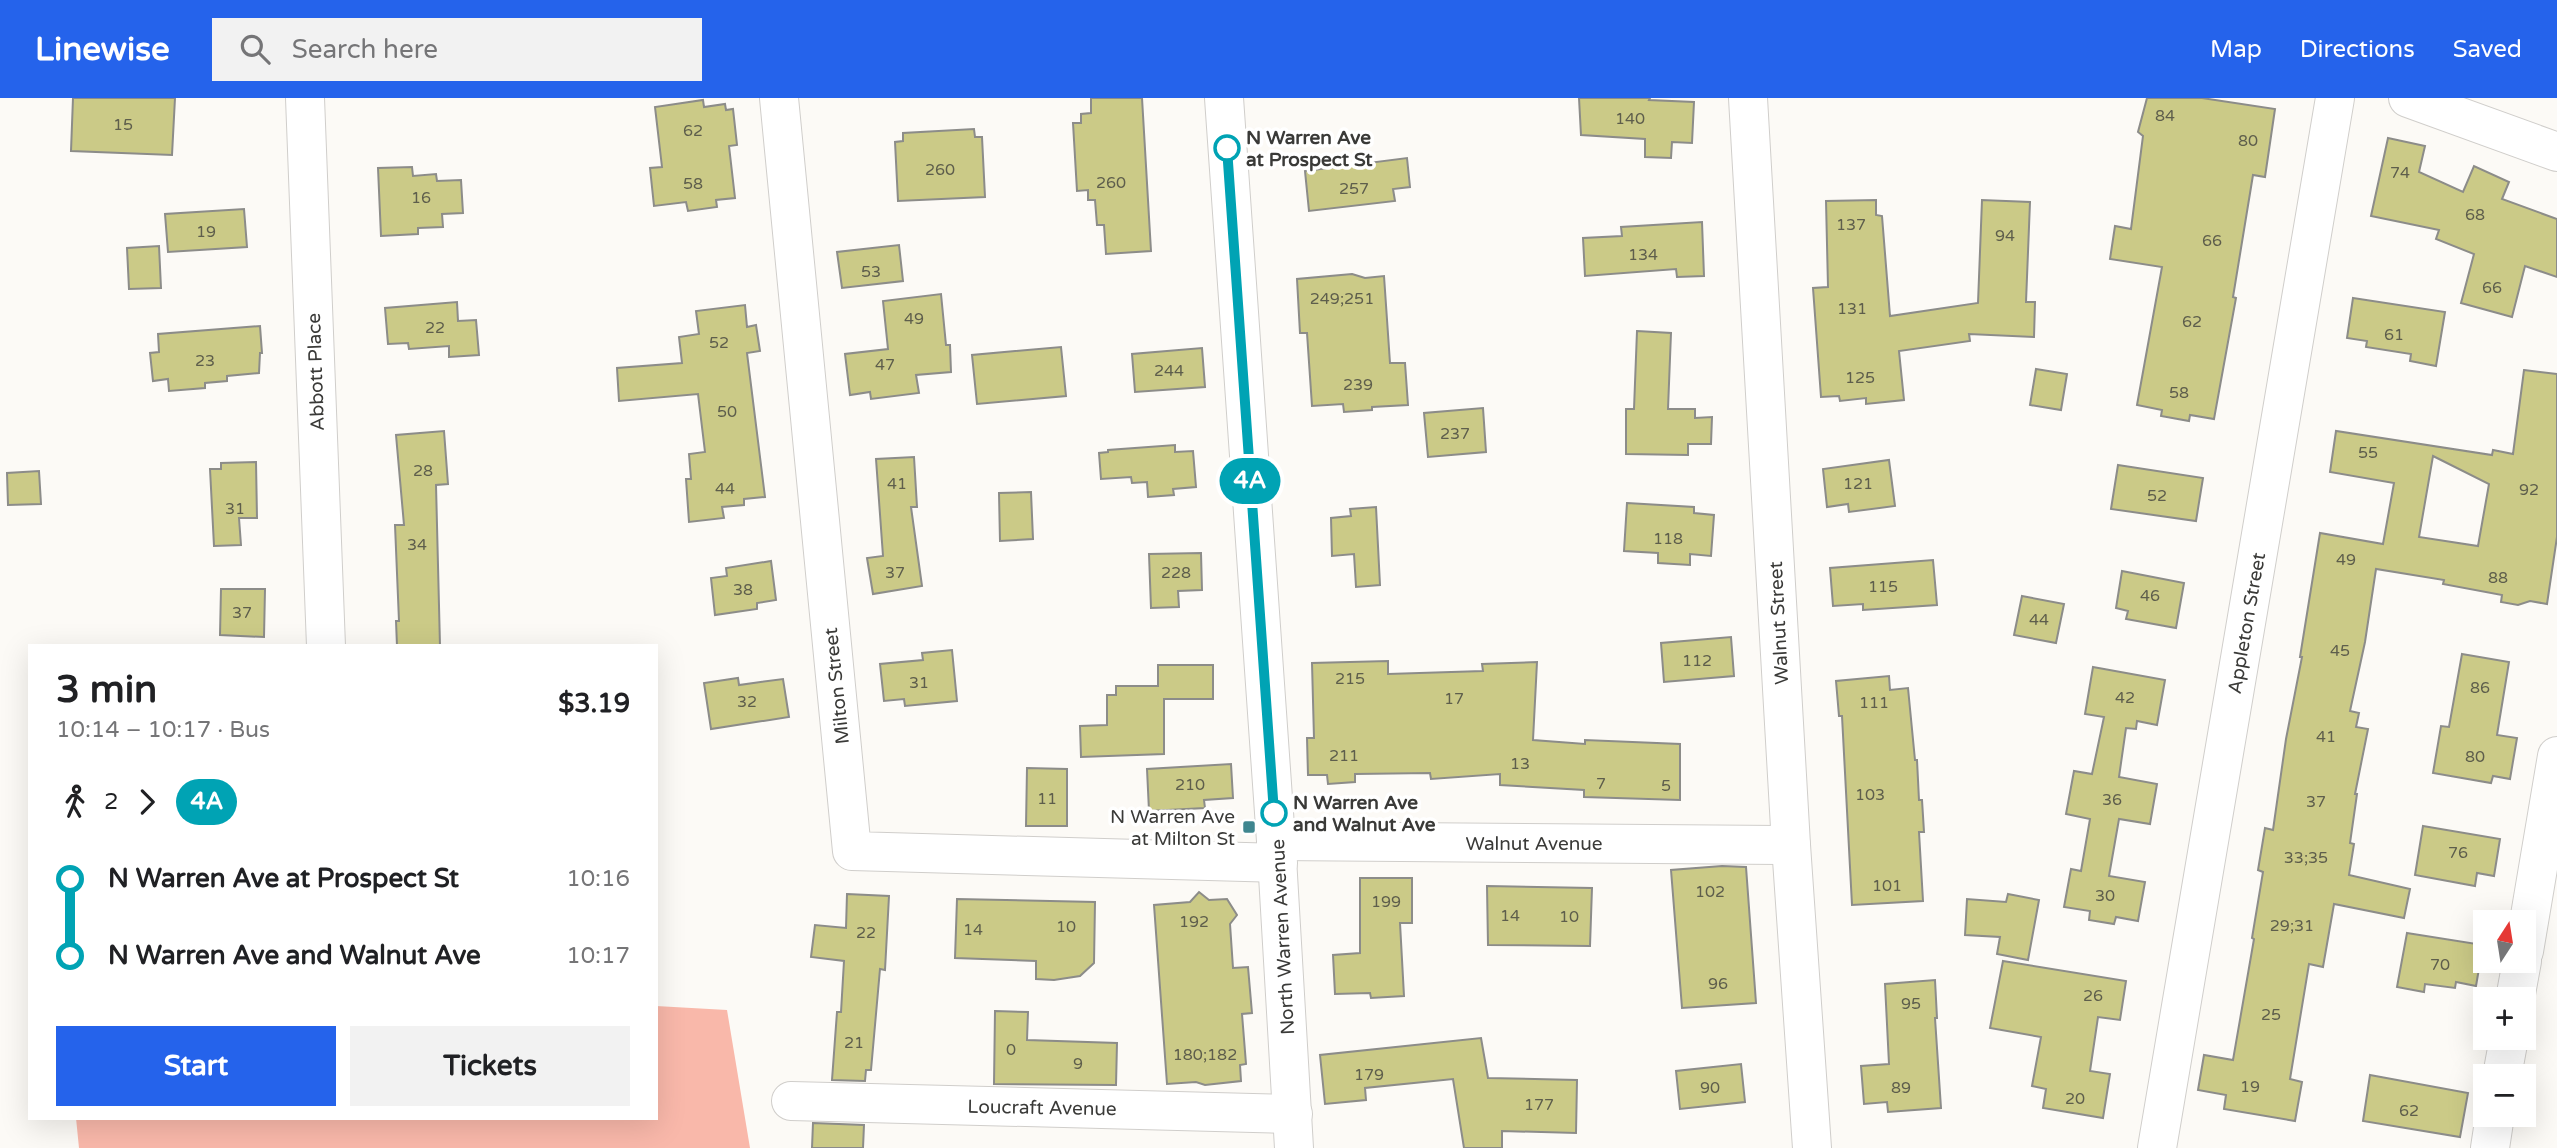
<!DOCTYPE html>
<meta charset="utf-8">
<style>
:root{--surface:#fff;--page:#f2f2f2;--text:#202124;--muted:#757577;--accent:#2563eb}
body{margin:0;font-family:"Varela Round",sans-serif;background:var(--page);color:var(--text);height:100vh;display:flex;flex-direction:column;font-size:26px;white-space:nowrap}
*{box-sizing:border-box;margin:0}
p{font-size:23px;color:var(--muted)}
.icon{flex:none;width:38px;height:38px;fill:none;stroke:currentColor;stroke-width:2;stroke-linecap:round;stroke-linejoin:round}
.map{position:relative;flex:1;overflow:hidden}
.sheet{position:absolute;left:28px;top:546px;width:630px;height:476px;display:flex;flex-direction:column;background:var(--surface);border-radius:0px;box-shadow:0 7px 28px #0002}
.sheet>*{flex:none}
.badge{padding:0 14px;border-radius:23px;font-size:24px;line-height:46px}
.needle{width:46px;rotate:12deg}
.fabs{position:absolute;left:2473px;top:812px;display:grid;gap:14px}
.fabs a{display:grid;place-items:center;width:63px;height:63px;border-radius:0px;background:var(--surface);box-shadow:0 7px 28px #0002;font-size:35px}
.map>.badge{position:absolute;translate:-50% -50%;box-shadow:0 0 0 4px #fff}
.legs{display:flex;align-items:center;gap:10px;height:77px;padding:0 28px;font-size:23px}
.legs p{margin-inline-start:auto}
.headline{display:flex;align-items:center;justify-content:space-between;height:119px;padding:0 28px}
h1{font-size:38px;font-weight:700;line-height:52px}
.cta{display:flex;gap:14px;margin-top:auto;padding:14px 28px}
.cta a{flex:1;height:80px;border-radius:0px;background:var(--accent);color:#fff;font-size:28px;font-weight:700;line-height:80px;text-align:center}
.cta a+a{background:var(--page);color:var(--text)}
ul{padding:0 28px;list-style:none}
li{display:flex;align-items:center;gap:24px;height:77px;font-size:26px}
li i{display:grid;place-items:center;width:10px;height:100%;margin:0 9px;background:currentColor}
li i::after{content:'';width:18px;height:18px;margin:-9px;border:5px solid;border-radius:50%;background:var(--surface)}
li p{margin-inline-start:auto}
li:first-child i{background:linear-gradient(#0000 50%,currentColor 0)}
li:last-child i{background:linear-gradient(currentColor 50%,#0000 0)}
header{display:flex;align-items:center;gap:42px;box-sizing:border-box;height:98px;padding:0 35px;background:var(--accent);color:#fff}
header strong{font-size:33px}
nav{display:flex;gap:38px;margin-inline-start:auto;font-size:24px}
.search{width:490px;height:63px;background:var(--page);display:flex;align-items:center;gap:18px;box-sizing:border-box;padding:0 24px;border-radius:0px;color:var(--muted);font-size:26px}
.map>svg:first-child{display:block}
.green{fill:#f9b8aa}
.building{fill:#cbca87;stroke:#8c8c89;stroke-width:2;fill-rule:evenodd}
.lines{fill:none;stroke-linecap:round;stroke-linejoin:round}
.minor-casing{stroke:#d0cecb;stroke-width:40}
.minor{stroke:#fff;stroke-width:38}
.line-1-casing{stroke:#fff;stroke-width:16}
.line-1{stroke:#00a3b4;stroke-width:10}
.stop-1-dot{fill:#fff;stroke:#00a3b4;stroke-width:3.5}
.poi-dot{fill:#3f868f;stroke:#fff;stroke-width:2.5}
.labels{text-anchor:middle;stroke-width:7;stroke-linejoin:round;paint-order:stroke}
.number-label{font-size:16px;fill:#5e5e4c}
.stop-label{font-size:19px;font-weight:bold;fill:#3a3a38;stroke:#fff;text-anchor:start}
.street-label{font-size:19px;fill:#3a3a38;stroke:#fff}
.poi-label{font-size:19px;fill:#3a3a38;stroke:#fff;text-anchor:end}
</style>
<header>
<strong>Linewise</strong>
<div class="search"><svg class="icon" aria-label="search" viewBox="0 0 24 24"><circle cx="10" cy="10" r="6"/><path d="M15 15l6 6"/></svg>Search here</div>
<nav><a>Map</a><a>Directions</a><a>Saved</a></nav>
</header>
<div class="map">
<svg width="2557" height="1050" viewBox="0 0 2557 1050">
<rect width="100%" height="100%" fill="#fcfaf6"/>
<path class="green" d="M 656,908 L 727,912 L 750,1050 L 79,1050 L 76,1020 L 656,1020 Z"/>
<g class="building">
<path d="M 73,0 L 175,0 L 172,57 L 71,53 Z"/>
<path d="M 1091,0 L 1142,0 L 1151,153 L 1106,156 L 1104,127 L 1097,127 L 1095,102 L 1088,102 L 1088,92 L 1077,93 L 1073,25 L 1081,25 L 1081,16 L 1091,15 Z"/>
<path d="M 1579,0 L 1650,0 L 1649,2 L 1694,4 L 1692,45 L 1672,44 L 1671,60 L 1645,59 L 1645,41 L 1581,37 Z"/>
<path d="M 2147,0 L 2202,0 L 2275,11 L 2265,79 L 2253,77 L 2233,199 L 2236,200 L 2214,321 L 2190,317 L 2189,323 L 2161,318 L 2162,312 L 2137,307 L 2162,169 L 2110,161 L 2115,128 L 2131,131 L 2143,38 L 2138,34 Z"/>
<path d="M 703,2 L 704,9 L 725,6 L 726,12 L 733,11 L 737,47 L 729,48 L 735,100 L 716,102 L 717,109 L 688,113 L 686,104 L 654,108 L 650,70 L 662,69 L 655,9 Z"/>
<path d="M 974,31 L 975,39 L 982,39 L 985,99 L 898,103 L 895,44 L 903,43 L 903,35 Z"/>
<path d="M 2388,40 L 2425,48 L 2419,74 L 2463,94 L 2474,68 L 2509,84 L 2502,101 L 2557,121 L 2557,179 L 2525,168 L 2512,219 L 2461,205 L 2474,156 L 2436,141 L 2439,132 L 2371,118 Z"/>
<path d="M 1407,60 L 1410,89 L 1393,91 L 1395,103 L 1309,113 L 1305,73 Z"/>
<path d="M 412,69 L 413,78 L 436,76 L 437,83 L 461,82 L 463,115 L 442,116 L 443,129 L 418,130 L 418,136 L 381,138 L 378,70 Z"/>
<path d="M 1876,102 L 1876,117 L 1882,118 L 1890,218 L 1978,205 L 1982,102 L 2030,104 L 2026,204 L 2035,204 L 2034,239 L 1969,236 L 1970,243 L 1899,253 L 1904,302 L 1866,306 L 1866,300 L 1840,303 L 1839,298 L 1821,299 L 1813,190 L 1828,189 L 1826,103 Z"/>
<path d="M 244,111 L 247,149 L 168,154 L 165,116 Z"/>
<path d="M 1702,124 L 1704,178 L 1677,179 L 1676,171 L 1585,178 L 1583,140 L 1622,138 L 1621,129 Z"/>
<path d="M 899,147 L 903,183 L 842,190 L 837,154 Z"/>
<path d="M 159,148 L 161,190 L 129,191 L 127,150 Z"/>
<path d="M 1352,176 L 1365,180 L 1384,178 L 1390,265 L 1405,265 L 1408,307 L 1372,309 L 1372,312 L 1344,314 L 1343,306 L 1312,308 L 1307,235 L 1300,235 L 1297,181 Z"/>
<path d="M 941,196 L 946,247 L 950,247 L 951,274 L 916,277 L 919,295 L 871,301 L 870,294 L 850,297 L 845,256 L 888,251 L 883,203 Z"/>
<path d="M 2353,200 L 2445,214 L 2436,268 L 2410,263 L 2411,256 L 2366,249 L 2367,243 L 2347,240 Z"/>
<path d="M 457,204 L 458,223 L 476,222 L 479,257 L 449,259 L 449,248 L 409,251 L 408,245 L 388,246 L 385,210 Z"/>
<path d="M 745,207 L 747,229 L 756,227 L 760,253 L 747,255 L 765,399 L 744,401 L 744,407 L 722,409 L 724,420 L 689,424 L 686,381 L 691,381 L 689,356 L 705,354 L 698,296 L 619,303 L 617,270 L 682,265 L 679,239 L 699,236 L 696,213 Z"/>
<path d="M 260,228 L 262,255 L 260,255 L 259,275 L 227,278 L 227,283 L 205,285 L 205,290 L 169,293 L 168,281 L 153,283 L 150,255 L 159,254 L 158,236 Z"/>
<path d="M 1637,233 L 1671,235 L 1668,311 L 1695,311 L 1695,320 L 1712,319 L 1711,346 L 1688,346 L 1688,357 L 1626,356 L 1626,311 L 1634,311 Z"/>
<path d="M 1061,249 L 1066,298 L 977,306 L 972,257 Z"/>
<path d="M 1202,250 L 1205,289 L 1135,294 L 1132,256 Z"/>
<path d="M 2036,271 L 2067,276 L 2061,312 L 2030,307 Z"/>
<path d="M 2524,272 L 2557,276 L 2557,439 L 2547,506 L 2530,503 L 2518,507 L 2501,504 L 2502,497 L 2443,486 L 2444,482 L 2376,471 L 2365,544 L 2350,613 L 2359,615 L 2356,629 L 2368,631 L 2355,696 L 2357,696 L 2350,745 L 2354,746 L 2349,777 L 2410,791 L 2404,820 L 2334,806 L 2323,869 L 2309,866 L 2290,981 L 2302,984 L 2295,1023 L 2224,1011 L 2226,997 L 2198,992 L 2204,957 L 2233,962 L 2254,841 L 2252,840 L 2263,774 L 2258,772 L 2265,730 L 2273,732 L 2286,641 L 2302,559 L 2300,559 L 2320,435 L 2383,446 L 2394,385 L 2330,374 L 2336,333 L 2492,357 L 2493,352 L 2513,356 ZM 2433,358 L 2489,386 L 2478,448 L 2419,439 Z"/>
<path d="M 1483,310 L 1486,354 L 1428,359 L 1424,315 Z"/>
<path d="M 444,333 L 448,386 L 436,387 L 440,548 L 397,548 L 396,523 L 399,523 L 395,427 L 404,427 L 396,337 Z"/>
<path d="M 1175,347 L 1175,354 L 1193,353 L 1196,389 L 1173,391 L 1174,397 L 1148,399 L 1147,384 L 1132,385 L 1131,379 L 1101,381 L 1099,355 L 1108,354 L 1108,352 Z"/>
<path d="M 914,359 L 917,409 L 911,409 L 922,488 L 873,496 L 867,460 L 883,458 L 876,361 Z"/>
<path d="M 1889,362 L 1895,408 L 1849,414 L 1848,406 L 1827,409 L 1823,371 Z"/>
<path d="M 256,364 L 257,420 L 239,420 L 241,447 L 214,448 L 210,371 L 221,371 L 221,365 Z"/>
<path d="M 2118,367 L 2203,380 L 2196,423 L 2111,411 Z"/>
<path d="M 39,373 L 41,406 L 8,407 L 7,375 Z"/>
<path d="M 1031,394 L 1033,441 L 1000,443 L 999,395 Z"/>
<path d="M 1627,405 L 1694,409 L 1694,415 L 1714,417 L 1711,458 L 1690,456 L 1690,467 L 1658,465 L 1658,455 L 1624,453 Z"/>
<path d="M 1376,409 L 1380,487 L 1356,489 L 1354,456 L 1332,458 L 1331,420 L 1351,418 L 1350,411 Z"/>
<path d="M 1201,455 L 1202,492 L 1178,493 L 1179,509 L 1151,510 L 1149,456 Z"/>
<path d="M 1933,462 L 1937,507 L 1863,512 L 1863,506 L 1833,508 L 1830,470 Z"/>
<path d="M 771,463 L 776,502 L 757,505 L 757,511 L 715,517 L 711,480 L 727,478 L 726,470 Z"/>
<path d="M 2122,473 L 2184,485 L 2176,530 L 2126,521 L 2128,513 L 2116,510 Z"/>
<path d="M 221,491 L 265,491 L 264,539 L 220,537 Z"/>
<path d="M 2022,498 L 2064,506 L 2056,545 L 2014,537 Z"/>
<path d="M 1731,539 L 1734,578 L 1664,584 L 1661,545 Z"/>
<path d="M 952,552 L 957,603 L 905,608 L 904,601 L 884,603 L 880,566 L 923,562 L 922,555 Z"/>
<path d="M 2462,556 L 2509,564 L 2497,637 L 2517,640 L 2510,681 L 2493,678 L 2491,685 L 2433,675 L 2441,628 L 2449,629 Z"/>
<path d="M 1388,563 L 1388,576 L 1483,573 L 1482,566 L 1537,564 L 1533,642 L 1585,646 L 1585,642 L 1680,646 L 1680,702 L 1584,699 L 1584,692 L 1500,687 L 1500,676 L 1431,681 L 1430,675 L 1355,676 L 1355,684 L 1328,686 L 1327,677 L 1308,677 L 1307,640 L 1314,640 L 1312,565 Z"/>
<path d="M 1158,567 L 1213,567 L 1213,601 L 1164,601 L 1164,656 L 1081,659 L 1080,628 L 1107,627 L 1107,597 L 1116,597 L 1116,588 L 1158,588 Z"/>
<path d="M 2093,569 L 2165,582 L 2157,627 L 2137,623 L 2136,631 L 2126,630 L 2119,679 L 2157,686 L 2150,726 L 2119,721 L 2109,778 L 2145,784 L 2138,823 L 2116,819 L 2114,826 L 2089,822 L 2090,813 L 2064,809 L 2071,771 L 2081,773 L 2090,721 L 2066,716 L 2074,673 L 2092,676 L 2104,619 L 2085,616 Z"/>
<path d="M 1889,578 L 1890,592 L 1908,590 L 1915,662 L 1917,662 L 1919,702 L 1922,702 L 1924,734 L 1919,734 L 1923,803 L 1852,807 L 1842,618 L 1839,618 L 1836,583 Z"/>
<path d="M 738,580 L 739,587 L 783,581 L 789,619 L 711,631 L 704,585 Z"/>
<path d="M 1231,666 L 1233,700 L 1204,702 L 1205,710 L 1149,713 L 1147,671 Z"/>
<path d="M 1027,670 L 1067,671 L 1067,728 L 1026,728 Z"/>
<path d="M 2423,728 L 2500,741 L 2494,778 L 2477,775 L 2475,788 L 2415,777 Z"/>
<path d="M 1722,768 L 1746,769 L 1756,905 L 1682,910 L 1671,772 Z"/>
<path d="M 1360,780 L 1412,780 L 1412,825 L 1400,825 L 1404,898 L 1371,900 L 1370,895 L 1335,896 L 1333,857 L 1360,855 Z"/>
<path d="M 1487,788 L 1592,790 L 1590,848 L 1488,847 Z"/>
<path d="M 1199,794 L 1209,802 L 1227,801 L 1237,817 L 1230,826 L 1233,870 L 1248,869 L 1252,915 L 1242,916 L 1246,966 L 1240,967 L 1241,983 L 1205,987 L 1196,984 L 1167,986 L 1154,807 L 1190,804 Z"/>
<path d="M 847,796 L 889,798 L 885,872 L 880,871 L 871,972 L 866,972 L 865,983 L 832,982 L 837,914 L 841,914 L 844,863 L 811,859 L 815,827 L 846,830 Z"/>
<path d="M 2008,796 L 2039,802 L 2028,862 L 1997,856 L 2000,839 L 1965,837 L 1967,801 L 2006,804 Z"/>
<path d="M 957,801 L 1095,804 L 1094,865 L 1080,878 L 1054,882 L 1036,881 L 1036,863 L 955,860 Z"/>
<path d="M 2407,835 L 2483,847 L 2476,888 L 2456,884 L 2455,890 L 2425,886 L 2424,894 L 2397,889 Z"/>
<path d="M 2003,863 L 2126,883 L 2120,922 L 2098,919 L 2090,973 L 2110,976 L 2103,1020 L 2043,1010 L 2046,991 L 2032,988 L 2041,939 L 1990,930 Z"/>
<path d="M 1935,882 L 1937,920 L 1935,920 L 1941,1010 L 1888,1014 L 1887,1004 L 1864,1006 L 1861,968 L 1889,966 L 1885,886 Z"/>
<path d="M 995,913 L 1028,914 L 1027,942 L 1117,945 L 1116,987 L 994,986 Z"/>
<path d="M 1481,940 L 1488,980 L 1577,982 L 1576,1035 L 1502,1033 L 1502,1050 L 1464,1050 L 1453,981 L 1365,990 L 1366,1002 L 1325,1006 L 1320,957 Z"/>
<path d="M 1741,966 L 1745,1004 L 1680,1011 L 1676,973 Z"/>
<path d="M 2370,977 L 2468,995 L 2460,1039 L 2363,1023 Z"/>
<path d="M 813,1025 L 864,1027 L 863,1050 L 812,1050 Z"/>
</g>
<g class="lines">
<g class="minor-casing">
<g id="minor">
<path d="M 305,0 L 326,548"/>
<path d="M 779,0 L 852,753 L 1278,765"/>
<path d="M 1224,0 L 1276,743 L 1294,1050"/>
<path d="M 1748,0 L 1791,747 L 1812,1050"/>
<path d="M 2408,0 L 2557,54"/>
<path d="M 1276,743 L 1791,747"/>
<path d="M 2524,853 L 2557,658"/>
<path d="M 2515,901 L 2522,863"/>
<path d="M 2502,978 L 2509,940"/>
<path d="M 791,1003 L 1293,1016"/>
<path d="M 2157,1050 L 2335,0"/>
<path d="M 2490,1050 L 2495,1017"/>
</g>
</g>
<use href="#minor" class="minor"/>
</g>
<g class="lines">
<g class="line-1-casing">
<path id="line-1" d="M 1227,50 L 1274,715"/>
</g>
<use href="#line-1" class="line-1"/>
</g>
<g class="stop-1-dot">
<circle cx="1227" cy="50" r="12"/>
<circle cx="1274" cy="715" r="12"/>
</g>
<rect class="poi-dot" x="1242" y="722" width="14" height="14" rx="3.5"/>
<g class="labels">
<g class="number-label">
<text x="2165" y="23">84</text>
<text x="1630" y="26">140</text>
<text x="123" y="32">15</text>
<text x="693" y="38">62</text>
<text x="2248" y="48">80</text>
<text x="940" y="77">260</text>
<text x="2400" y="80">74</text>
<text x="1111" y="90">260</text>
<text x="693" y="91">58</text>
<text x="1354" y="96">257</text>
<text x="421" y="105">16</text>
<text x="2475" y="122">68</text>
<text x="1851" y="132">137</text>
<text x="206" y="139">19</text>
<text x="2005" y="143">94</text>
<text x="2212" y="148">66</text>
<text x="1643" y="162">134</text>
<text x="871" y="179">53</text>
<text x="2492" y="195">66</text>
<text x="1342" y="206">249;251</text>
<text x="1852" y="216">131</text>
<text x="914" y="226">49</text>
<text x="2192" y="229">62</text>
<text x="435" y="235">22</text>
<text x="2394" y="242">61</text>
<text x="719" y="250">52</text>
<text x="205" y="268">23</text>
<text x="885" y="272">47</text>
<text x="1169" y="278">244</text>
<text x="1860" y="285">125</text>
<text x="1358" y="292">239</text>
<text x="2179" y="300">58</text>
<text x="727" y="319">50</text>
<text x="1455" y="341">237</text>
<text x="2368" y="360">55</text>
<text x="423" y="378">28</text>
<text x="897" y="391">41</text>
<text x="1858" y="391">121</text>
<text x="725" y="396">44</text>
<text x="2529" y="397">92</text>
<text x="2157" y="403">52</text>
<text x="235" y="416">31</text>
<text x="1668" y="446">118</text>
<text x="417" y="452">34</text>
<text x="2346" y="467">49</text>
<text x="895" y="480">37</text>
<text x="1176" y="480">228</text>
<text x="2498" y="485">88</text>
<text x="1883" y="494">115</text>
<text x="743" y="497">38</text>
<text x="2150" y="503">46</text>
<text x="242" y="520">37</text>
<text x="2039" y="527">44</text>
<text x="2340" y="558">45</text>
<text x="1697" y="568">112</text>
<text x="1350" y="586">215</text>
<text x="919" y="590">31</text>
<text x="2480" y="595">86</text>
<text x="2125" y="605">42</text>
<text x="1454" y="606">17</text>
<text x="747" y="609">32</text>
<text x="1874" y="610">111</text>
<text x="2326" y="644">41</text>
<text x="1344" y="663">211</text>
<text x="2475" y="664">80</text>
<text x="1520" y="671">13</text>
<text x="1601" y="691">7</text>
<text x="1190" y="692">210</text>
<text x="1666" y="693">5</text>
<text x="1870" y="702">103</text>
<text x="1047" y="706">11</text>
<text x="2112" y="707">36</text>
<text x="2316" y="709">37</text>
<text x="2458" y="760">76</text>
<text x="2306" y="765">33;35</text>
<text x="1887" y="793">101</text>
<text x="1710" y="799">102</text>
<text x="2105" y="803">30</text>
<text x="1386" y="809">199</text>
<text x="1510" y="823">14</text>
<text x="1569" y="824">10</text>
<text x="1194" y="829">192</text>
<text x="2292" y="833">29;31</text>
<text x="1066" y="834">10</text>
<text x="973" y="837">14</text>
<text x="866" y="840">22</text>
<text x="2440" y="872">70</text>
<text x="1718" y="891">96</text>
<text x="2093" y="903">26</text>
<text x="1911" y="911">95</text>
<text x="2271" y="922">25</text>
<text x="854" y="950">21</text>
<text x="1011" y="957">0</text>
<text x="1205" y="962">180;182</text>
<text x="1078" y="971">9</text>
<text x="1369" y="982">179</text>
<text x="2250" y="994">19</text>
<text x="1710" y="995">90</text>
<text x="1901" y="995">89</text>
<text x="2075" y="1006">20</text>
<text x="1539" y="1012">177</text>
<text x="2409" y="1018">62</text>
</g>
<g class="stop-label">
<text x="1246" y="46">N Warren Ave<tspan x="1246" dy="22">at Prospect St</tspan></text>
<text x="1293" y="711">N Warren Ave<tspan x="1293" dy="22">and Walnut Ave</tspan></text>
</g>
<g class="street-label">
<text transform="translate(315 274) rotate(-92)" y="7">Abbott Place</text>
<text transform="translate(1778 525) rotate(-93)" y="7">Walnut Street</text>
<text transform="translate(2246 525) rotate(-80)" y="7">Appleton Street</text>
<text transform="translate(836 588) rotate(-96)" y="7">Milton Street</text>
<text x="1534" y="752">Walnut Avenue</text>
<text transform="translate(1282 839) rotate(-93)" y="7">North Warren Avenue</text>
<text transform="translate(1042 1009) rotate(1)" y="7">Loucraft Avenue</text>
</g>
<g class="poi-label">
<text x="1235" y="725">N Warren Ave<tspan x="1235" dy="22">at Milton St</tspan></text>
</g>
</g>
</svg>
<div class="fabs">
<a><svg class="needle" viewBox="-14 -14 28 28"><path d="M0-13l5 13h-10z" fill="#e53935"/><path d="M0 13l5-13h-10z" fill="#757577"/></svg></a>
<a>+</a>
<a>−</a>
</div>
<b class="badge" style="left:1250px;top:383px;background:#00a3b4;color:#fff">4A</b>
<section class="sheet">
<div class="headline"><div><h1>3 min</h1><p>10:14 – 10:17 · Bus</p></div><b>$3.19</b></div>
<div class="legs"><svg class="icon" aria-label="walk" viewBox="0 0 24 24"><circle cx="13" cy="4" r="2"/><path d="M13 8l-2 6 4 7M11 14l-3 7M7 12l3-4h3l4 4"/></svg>2<svg class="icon" aria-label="forward" viewBox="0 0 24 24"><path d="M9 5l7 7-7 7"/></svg><b class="badge" style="background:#00a3b4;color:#fff">4A</b></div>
<ul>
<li><i style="color:#00a3b4"></i><b>N Warren Ave at Prospect St</b><p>10:16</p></li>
<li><i style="color:#00a3b4"></i><b>N Warren Ave and Walnut Ave</b><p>10:17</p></li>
</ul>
<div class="cta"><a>Start</a><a>Tickets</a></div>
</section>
</div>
